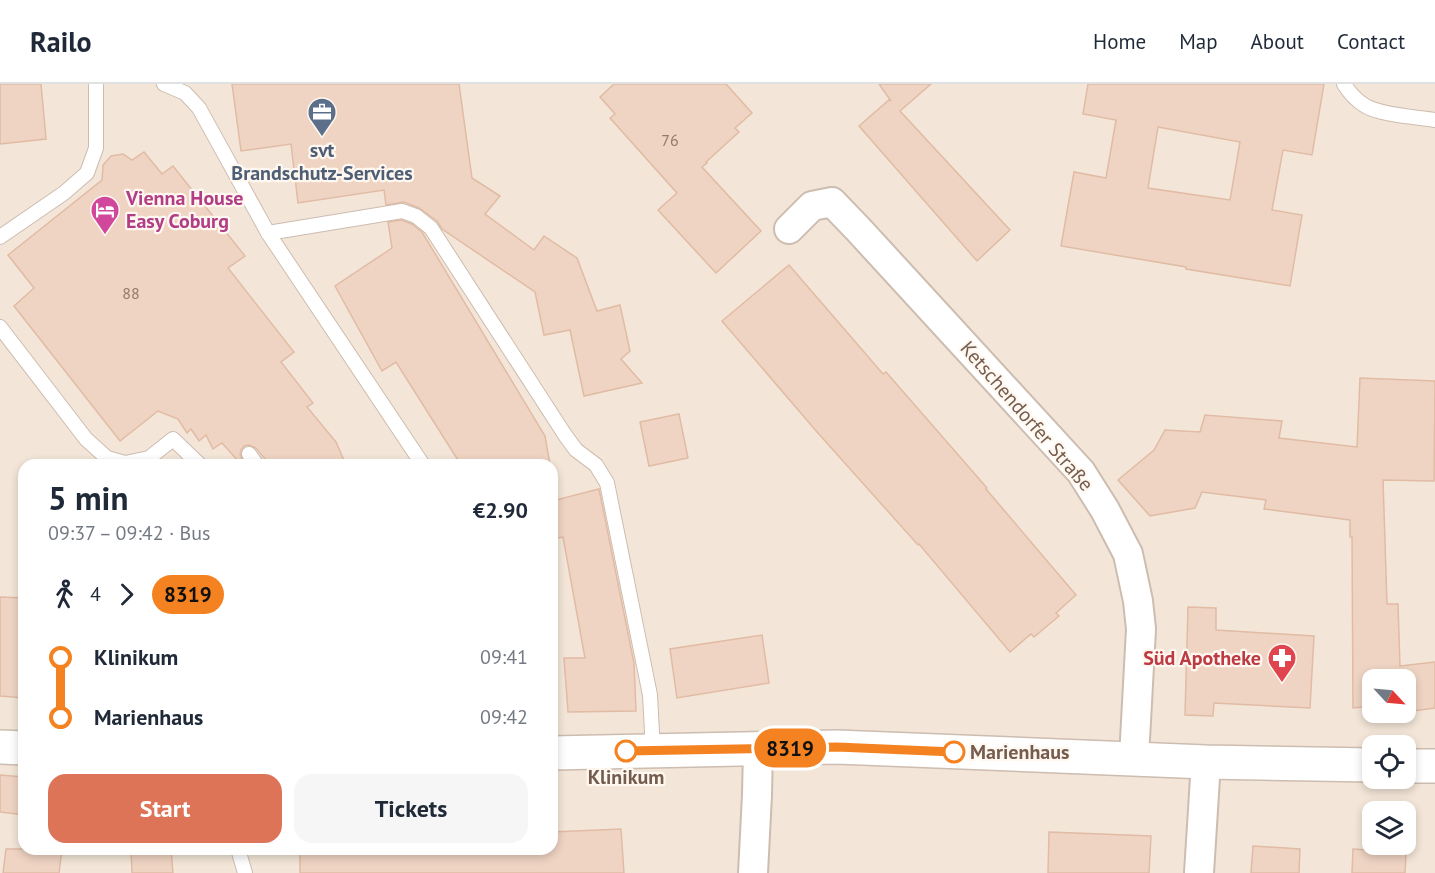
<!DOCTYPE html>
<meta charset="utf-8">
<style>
:root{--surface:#fff;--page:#f6f6f7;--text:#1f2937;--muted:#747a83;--line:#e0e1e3;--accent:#dd7457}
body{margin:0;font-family:"PT Sans",sans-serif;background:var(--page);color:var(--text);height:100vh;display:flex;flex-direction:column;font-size:22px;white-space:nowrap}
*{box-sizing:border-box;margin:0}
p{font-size:20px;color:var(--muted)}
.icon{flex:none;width:33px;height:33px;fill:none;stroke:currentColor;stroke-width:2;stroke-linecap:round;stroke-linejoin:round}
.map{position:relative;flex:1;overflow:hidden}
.side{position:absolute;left:18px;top:375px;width:540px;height:396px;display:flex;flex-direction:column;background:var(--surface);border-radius:18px;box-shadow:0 3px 9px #0003}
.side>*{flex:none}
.badge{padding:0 12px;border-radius:20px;font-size:21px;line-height:39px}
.needle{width:39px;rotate:116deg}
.buttons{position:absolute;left:1362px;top:585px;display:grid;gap:12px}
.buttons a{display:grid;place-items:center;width:54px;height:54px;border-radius:12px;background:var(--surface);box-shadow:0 3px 9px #0003;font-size:30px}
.map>.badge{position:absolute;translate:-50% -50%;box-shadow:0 0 0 3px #fff}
.legs{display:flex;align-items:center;gap:9px;height:66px;padding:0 30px;font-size:20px}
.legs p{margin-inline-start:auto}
.headline{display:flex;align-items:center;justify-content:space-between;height:102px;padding:0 30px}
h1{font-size:33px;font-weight:600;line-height:45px}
.action{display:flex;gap:12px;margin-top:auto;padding:12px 30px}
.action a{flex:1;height:69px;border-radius:18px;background:var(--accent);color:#fff;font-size:24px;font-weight:600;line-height:69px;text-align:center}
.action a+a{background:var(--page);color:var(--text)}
ul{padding:0 30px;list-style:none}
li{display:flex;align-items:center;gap:21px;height:60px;font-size:22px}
li i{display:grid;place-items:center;width:9px;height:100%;margin:0 8px;background:currentColor}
li i::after{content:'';width:15px;height:15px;margin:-8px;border:4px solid;border-radius:50%;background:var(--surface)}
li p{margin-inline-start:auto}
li:first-child i{background:linear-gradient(#0000 50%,currentColor 0)}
li:last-child i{background:linear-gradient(currentColor 50%,#0000 0)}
header{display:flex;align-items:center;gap:36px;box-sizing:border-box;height:84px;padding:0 30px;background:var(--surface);border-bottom:2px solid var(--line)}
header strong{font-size:28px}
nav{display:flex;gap:33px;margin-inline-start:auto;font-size:21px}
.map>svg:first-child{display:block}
.residential{fill:#f3e6d8;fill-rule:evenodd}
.building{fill:#efd4c3;stroke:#e1bba4;stroke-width:1.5;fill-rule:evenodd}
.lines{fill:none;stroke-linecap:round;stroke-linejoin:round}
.service-casing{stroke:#cdbcb0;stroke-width:16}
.minor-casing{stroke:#cdbcb0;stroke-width:32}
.tertiary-casing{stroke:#cdbcb0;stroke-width:36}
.service{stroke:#fff;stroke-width:14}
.minor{stroke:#fff;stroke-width:28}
.tertiary{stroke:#fff;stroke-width:33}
.line-1-casing{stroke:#fff;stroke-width:14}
.line-1{stroke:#f58220;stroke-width:9}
.stop-1-dot{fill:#fff;stroke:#f58220;stroke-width:3}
.labels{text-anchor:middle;stroke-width:4.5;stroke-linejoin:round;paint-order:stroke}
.number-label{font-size:16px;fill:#947a6b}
.service-label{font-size:20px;font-weight:bold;fill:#4e5e75;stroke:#fef8f0}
.hotel-label{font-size:20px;font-weight:bold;fill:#b23c85;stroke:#fef8f0;text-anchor:start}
.street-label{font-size:20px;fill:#755c4e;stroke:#fef8f0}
.health-label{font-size:20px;font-weight:bold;fill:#be3a42;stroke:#fef8f0;text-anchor:end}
.stop-label{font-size:20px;font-weight:bold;fill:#755c4e;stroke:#fef8f0;text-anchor:start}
</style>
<header>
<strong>Railo</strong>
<nav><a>Home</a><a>Map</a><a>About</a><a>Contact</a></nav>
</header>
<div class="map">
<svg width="1435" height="789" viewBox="0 0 1435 789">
<rect width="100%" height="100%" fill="#fbf4e9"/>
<path class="residential" d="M 0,0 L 1435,0 L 1435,789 L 0,789 ZM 24,381 L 552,381 L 552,765 L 24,765 ZM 1372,596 L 1406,596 L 1406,628 L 1372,628 ZM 1372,662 L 1406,662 L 1406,694 L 1372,694 ZM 1372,728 L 1406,728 L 1406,760 L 1372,760 Z"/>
<g class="building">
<path d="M 0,0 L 41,0 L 46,55 L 0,60 Z"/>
<path d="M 232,0 L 459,0 L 472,94 L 500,112 L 485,130 L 534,166 L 544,152 L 577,174 L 597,227 L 620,221 L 630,267 L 621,275 L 642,299 L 584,312 L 570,246 L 544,251 L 535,208 L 442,145 L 437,137 L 419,124 L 404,118 L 386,121 L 384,106 L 298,119 L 291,60 L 241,67 Z"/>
<path d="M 614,0 L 726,0 L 752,29 L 735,44 L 739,48 L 706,78 L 707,79 L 702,83 L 761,147 L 716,189 L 658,126 L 677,109 L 610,34 L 615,30 L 600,13 Z"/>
<path d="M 879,0 L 931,0 L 900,27 L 1010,146 L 977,177 L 859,42 L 889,16 L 891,17 Z"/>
<path d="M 1088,0 L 1324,0 L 1312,71 L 1283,66 L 1272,126 L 1302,131 L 1290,202 L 1186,185 L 1186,183 L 1061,162 L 1074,88 L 1106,94 L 1116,36 L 1083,30 ZM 1158,43 L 1240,58 L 1230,116 L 1148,104 Z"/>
<path d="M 144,68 L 162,90 L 173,82 L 245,172 L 228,184 L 294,268 L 281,278 L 313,319 L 307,323 L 336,358 L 346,381 L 270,381 L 256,364 L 249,361 L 244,362 L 241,366 L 240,370 L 242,375 L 239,378 L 222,359 L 213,365 L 206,351 L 199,357 L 191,345 L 187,349 L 178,335 L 158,327 L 120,357 L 14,222 L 34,204 L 8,171 L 102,96 L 103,81 L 111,72 L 123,70 L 132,76 Z"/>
<path d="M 401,136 L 412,140 L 422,148 L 545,352 L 550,381 L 461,381 L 396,278 L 382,287 L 335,202 L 392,164 L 388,138 Z"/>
<path d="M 789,181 L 883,290 L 886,288 L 987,404 L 986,405 L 1076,511 L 1056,529 L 1059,532 L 1034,553 L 1031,550 L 1010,568 L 919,460 L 918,461 L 817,348 L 722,237 Z"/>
<path d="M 1360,294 L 1435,297 L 1434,397 L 1383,396 L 1387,520 L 1398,520 L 1400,582 L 1435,578 L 1435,624 L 1406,628 L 1406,596 L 1372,596 L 1372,622 L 1353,624 L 1352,453 L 1350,453 L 1350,436 L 1264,425 L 1266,416 L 1202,408 L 1195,424 L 1150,432 L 1118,396 L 1154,366 L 1165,346 L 1200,348 L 1205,331 L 1282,337 L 1279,354 L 1357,363 Z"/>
<path d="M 679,330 L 688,374 L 649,382 L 640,338 Z"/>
<path d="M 599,405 L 634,579 L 636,627 L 568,628 L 564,574 L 585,574 L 563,453 L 552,455 L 552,417 Z"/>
<path d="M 0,513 L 24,514 L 24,614 L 0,612 Z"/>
<path d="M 1188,523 L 1216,524 L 1216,546 L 1314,552 L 1310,624 L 1214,619 L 1213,632 L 1185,631 Z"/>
<path d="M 762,551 L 769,599 L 677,614 L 670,565 Z"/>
<path d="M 0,691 L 24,693 L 24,731 L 0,728 Z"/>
<path d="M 621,745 L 624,789 L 300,789 L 300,765 L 552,765 L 552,748 Z"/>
<path d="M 1049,748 L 1151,752 L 1149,789 L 1048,789 Z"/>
<path d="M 1253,762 L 1300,765 L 1299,789 L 1251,789 Z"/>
<path d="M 6,765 L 62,765 L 59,789 L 3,789 Z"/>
<path d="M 131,765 L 171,765 L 173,789 L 132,789 Z"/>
<path d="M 1353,765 L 1406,769 L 1405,789 L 1352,789 Z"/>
</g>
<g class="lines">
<g class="service-casing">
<g id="service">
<path d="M 164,0 L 185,9 L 199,24 L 268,149 L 423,381"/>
<path d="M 1344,0 C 1349,8 1356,16 1364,21 C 1378,31 1417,33 1435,36"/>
<path d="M 268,149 L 402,127 L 416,132 L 431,144 L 565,351 L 576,366 L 596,381 L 607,399 L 650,611 L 653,667"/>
<path d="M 0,153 L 64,109 L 87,89 L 96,64 L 96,0"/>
<path d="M 0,243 L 86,355 L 107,374 L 125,379 L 149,374 L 173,355 L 200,381"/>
<path d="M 249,370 L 257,381"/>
<path d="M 238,765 L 245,789"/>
</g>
</g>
<g class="minor-casing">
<g id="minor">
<path d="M 789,145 L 812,122 L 832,118 L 858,145 L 1081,388 L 1105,426 L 1128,470 L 1138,517 L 1141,545 L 1134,674"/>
<path d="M 753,789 L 757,711 L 758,665"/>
<path d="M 1199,789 L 1206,678"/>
</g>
</g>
<g class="tertiary-casing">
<g id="tertiary">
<path d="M 0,663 L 24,664"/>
<path d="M 552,669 L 837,663 L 1206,678 L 1372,681"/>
<path d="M 1406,682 L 1435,682"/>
</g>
</g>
<use href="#service" class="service"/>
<use href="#minor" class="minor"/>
<use href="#tertiary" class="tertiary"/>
</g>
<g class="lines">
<g class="line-1-casing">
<path id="line-1" d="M 626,667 L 837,663 L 954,668"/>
</g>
<use href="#line-1" class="line-1"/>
</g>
<defs>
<g id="office-pin" transform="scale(1.5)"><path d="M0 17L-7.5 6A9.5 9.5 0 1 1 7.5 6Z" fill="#5c6f8a" stroke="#fef8f0"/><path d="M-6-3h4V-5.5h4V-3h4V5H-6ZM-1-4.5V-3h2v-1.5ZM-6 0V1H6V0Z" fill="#fff"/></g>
<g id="hotel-pin" transform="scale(1.5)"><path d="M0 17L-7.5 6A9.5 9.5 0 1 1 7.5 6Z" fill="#d1479c" stroke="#fef8f0"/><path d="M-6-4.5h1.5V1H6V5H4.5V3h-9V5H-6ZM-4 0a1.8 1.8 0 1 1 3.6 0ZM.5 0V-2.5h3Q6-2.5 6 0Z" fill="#fff"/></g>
<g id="pharmacy-pin" transform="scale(1.5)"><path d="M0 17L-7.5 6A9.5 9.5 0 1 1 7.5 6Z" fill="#e0444e" stroke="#fef8f0"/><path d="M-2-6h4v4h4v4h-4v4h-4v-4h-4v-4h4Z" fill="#fff"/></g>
</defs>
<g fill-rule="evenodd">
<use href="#office-pin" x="322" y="28"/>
<use href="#hotel-pin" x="105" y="126"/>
<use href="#pharmacy-pin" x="1282" y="574"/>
</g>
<g class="stop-1-dot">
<circle cx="626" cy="667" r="10"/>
<circle cx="954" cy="668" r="10"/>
</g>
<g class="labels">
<g class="number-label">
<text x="670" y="62">76</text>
<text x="131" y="215">88</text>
</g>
<g class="service-label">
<text x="322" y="73">svt<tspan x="322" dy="23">Brandschutz-Services</tspan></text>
</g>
<g class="hotel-label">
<text x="126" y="121">Vienna House<tspan x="126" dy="23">Easy Coburg</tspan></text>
</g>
<g class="street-label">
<text transform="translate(1027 332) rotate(49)" y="7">Ketschendorfer Straße</text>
</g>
<g class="health-label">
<text x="1261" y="581">Süd Apotheke</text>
</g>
<g class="stop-label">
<text x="970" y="675">Marienhaus</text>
<text x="626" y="700" text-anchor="middle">Klinikum</text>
</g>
</g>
</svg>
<div class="buttons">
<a><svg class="needle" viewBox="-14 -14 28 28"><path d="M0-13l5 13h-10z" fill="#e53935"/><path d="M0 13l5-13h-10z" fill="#747a83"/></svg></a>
<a><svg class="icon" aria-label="locate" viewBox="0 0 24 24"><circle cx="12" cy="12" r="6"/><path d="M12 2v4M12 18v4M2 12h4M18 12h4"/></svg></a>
<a><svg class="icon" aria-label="layers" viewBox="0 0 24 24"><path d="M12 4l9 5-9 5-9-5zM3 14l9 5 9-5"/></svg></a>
</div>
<b class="badge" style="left:790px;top:664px;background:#f58220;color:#111">8319</b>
<section class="side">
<div class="headline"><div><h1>5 min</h1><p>09:37 – 09:42 · Bus</p></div><b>€2.90</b></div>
<div class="legs"><svg class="icon" aria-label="walk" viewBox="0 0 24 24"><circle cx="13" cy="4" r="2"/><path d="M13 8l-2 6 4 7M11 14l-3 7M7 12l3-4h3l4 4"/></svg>4<svg class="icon" aria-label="forward" viewBox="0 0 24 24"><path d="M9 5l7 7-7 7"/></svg><b class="badge" style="background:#f58220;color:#111">8319</b></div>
<ul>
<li><i style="color:#f58220"></i><b>Klinikum</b><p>09:41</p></li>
<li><i style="color:#f58220"></i><b>Marienhaus</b><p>09:42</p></li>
</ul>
<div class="action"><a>Start</a><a>Tickets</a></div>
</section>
</div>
